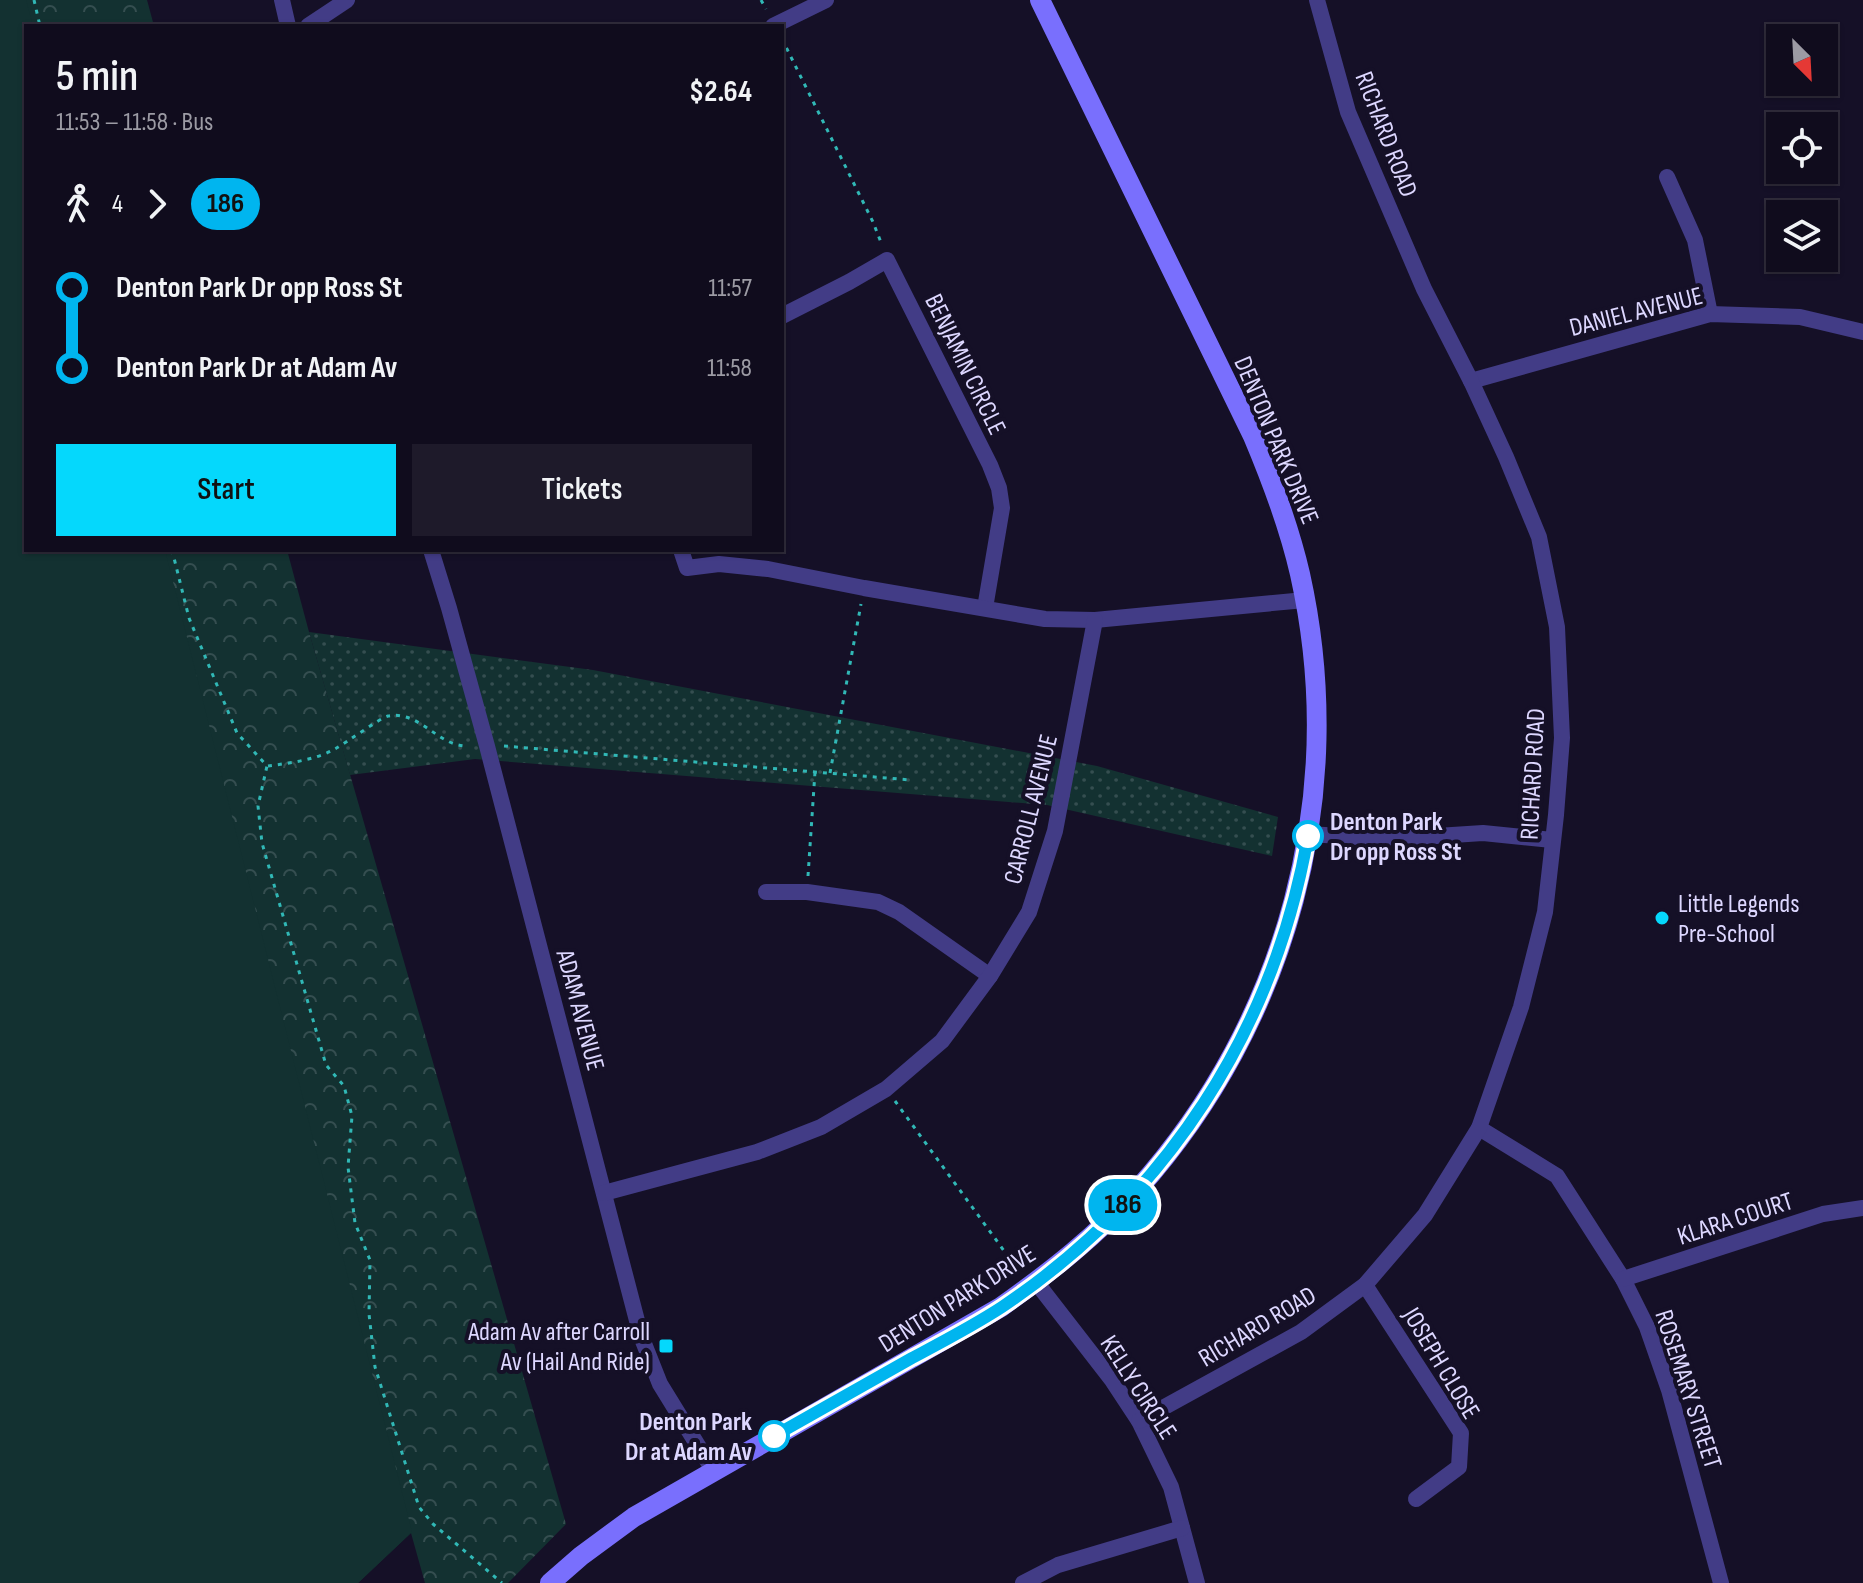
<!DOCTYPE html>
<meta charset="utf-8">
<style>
:root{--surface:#100c1d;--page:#1e1a2a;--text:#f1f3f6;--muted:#9c9ba4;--line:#302c3b;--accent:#05d8fc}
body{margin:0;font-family:"Sofia Sans Condensed",sans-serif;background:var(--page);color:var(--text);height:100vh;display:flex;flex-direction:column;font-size:30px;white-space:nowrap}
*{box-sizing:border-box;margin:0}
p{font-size:26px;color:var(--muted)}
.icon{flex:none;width:44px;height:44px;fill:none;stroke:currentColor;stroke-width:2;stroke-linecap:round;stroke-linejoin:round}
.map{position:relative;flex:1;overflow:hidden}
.sheet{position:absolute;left:24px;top:24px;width:760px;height:528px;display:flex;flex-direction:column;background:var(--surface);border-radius:0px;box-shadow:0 2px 6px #0004,0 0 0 2px var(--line)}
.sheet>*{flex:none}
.badge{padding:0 16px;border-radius:26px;font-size:28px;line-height:52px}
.needle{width:52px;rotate:156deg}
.controls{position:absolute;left:1766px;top:24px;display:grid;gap:16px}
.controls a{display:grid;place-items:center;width:72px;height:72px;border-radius:0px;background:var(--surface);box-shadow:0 2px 6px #0004,0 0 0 2px var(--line);font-size:40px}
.map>.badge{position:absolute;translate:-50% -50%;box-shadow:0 0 0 4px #fff}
.legs{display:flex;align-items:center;gap:12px;height:88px;padding:0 32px;font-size:26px}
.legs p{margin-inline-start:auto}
.overview{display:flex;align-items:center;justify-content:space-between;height:136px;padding:0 32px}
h1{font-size:44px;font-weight:600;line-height:60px}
.primary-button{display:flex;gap:16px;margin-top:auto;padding:16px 32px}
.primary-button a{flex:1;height:92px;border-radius:0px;background:var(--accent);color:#111;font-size:32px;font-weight:600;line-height:92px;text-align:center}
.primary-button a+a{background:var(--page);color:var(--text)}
ul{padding:0 32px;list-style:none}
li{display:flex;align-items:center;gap:28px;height:80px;font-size:30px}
li i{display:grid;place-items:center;width:12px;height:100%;margin:0 10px;background:currentColor}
li i::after{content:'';width:20px;height:20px;margin:-10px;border:6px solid;border-radius:50%;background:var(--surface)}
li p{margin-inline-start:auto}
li:first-child i{background:linear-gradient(#0000 50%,currentColor 0)}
li:last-child i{background:linear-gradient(currentColor 50%,#0000 0)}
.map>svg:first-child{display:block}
.grass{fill:url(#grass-dots)}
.forest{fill:url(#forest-crowns)}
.park{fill:#133131}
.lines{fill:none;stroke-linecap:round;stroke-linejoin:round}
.path{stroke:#31b8b6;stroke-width:3;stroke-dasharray:4 6;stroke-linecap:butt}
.minor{stroke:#423c86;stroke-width:16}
.secondary{stroke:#796ffd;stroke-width:20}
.line-1-casing{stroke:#fff;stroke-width:18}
.line-1{stroke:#00b5ef;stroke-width:12}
.stop-1-dot{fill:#fff;stroke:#00b5ef;stroke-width:4}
.poi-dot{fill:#05d8fc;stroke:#151027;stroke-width:3}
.labels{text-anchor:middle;stroke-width:8;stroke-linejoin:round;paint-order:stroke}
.street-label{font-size:26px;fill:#ddd7ff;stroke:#151027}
.stop-label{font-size:26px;font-weight:bold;fill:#ddd7ff;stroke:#151027;text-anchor:start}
.poi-label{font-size:26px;fill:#ddd7ff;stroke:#151027;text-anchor:start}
</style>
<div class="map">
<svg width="1863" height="1583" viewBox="0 0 1863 1583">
<defs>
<pattern id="grass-dots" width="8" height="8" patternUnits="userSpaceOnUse" patternTransform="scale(2)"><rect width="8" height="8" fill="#133131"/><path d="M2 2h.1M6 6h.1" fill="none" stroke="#354e50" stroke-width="1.8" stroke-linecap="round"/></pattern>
<pattern id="forest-crowns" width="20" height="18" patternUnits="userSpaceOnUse" patternTransform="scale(2)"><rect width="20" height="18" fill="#133131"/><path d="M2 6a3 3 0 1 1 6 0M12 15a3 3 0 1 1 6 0" fill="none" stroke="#354e50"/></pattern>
</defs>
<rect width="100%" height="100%" fill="#151027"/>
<path class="grass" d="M 309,632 L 593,670 L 1097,766 L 1278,817 L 1272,856 L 1047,805 L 475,759 L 350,775 Z"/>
<g class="forest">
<path d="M 20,0 L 147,0 L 154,26 L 26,26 Z"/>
<path d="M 0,240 L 26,550 L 287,550 L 309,632 L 566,1524 L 508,1583 L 425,1583 L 411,1533 L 358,1583 L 0,1583 Z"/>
</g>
<path class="park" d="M 0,0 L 26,0 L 33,26 L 26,26 L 26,550 L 165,550 L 412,1532 L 358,1583 L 0,1583 Z"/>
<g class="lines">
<g class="path">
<path d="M 34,0 L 40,26"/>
<path d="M 761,0 L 766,9"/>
<path d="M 782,39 L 873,222 L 882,245"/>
<path d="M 172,550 L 189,618 L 237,733 L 267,766 L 258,806 L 262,843 L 326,1065 L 344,1086 L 352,1116 L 348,1167 L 355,1223 L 370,1260 L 369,1314 L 375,1367 L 419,1507 L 433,1524 L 502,1583"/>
<path d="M 504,746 L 911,780"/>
<path d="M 268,766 C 290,763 315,760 335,749 C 346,743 380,718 388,716 C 420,710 438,747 468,746"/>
<path d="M 830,773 L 861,604"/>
<path d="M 808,876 L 815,772"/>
<path d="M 895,1101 L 1018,1270"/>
</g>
<g class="minor">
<path d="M 282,0 L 288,26"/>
<path d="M 308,26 L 347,0"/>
<path d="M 773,26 L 826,0"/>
<path d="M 1667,177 L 1695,240 L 1710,314"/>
<path d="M 782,316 L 849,282 L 887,260 L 990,465 L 999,488 L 1002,508 L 985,608"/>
<path d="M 1471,381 L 1710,314 L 1800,317 L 1863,332"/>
<path d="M 431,550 L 449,608 L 487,746 L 641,1336 L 660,1384 L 713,1470"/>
<path d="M 681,550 L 687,568 L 719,564 L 768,569 L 864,588 L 1045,619 L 1095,620 L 1305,600"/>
<path d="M 1308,834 L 1391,839 L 1483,833 L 1552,840"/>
<path d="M 766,892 L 807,892 L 878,902 L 899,912 L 990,976"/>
<path d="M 1479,1128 L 1557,1176 L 1623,1279 L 1647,1327 L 1669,1390 L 1721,1583"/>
<path d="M 604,1193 L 757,1152 L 821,1127 L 886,1089 L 942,1041 L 990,976 L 1029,912 L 1055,831 L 1095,620"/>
<path d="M 1623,1279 L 1823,1214 L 1863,1208"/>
<path d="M 1036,1282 L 1112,1380 L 1139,1421 L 1171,1487 L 1197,1583"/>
<path d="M 1365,1285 L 1461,1433 L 1459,1467 L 1416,1499"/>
<path d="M 1139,1421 L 1301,1332 L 1365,1285 L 1425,1215 L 1479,1128 L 1521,1007 L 1545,912 L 1556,815 L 1562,738 L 1557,627 L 1539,537 L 1506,457 L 1471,381 L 1424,289 L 1348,112 L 1317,0"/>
<path d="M 1023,1583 L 1058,1565 L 1182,1528"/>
</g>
<path class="secondary" d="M 550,1583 L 581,1556 L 634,1517 L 1001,1307 C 1050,1272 1098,1235 1138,1189 C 1288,1021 1349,794 1300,574 C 1289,526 1272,481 1253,436 L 1040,0"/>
</g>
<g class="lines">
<g class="line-1-casing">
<path id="line-1" d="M 774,1436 C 820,1410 866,1384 912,1358 C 942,1342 973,1326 1002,1307 C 1166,1197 1274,1031 1308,836"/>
</g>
<use href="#line-1" class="line-1"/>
</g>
<g class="stop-1-dot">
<circle cx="1308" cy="836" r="14"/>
<circle cx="774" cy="1436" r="14"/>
</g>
<g class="poi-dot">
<circle cx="1662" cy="918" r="8"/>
<rect x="658" y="1338" width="16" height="16" rx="4"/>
</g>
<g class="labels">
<g class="street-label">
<text transform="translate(1387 134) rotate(69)" y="9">RICHARD ROAD</text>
<text transform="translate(1636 311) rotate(-14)" y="9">DANIEL AVENUE</text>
<text transform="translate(966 364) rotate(64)" y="9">BENJAMIN CIRCLE</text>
<text transform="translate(1277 440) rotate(67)" y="9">DENTON PARK DRIVE</text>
<text transform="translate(1532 774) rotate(-87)" y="9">RICHARD ROAD</text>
<text transform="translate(1030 809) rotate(-76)" y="9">CARROLL AVENUE</text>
<text transform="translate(581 1010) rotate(75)" y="9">ADAM AVENUE</text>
<text transform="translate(1735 1218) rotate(-18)" y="9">KLARA COURT</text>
<text transform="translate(957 1298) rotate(-32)" y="9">DENTON PARK DRIVE</text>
<text transform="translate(1257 1326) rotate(-31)" y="9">RICHARD ROAD</text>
<text transform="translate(1442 1363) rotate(59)" y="9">JOSEPH CLOSE</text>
<text transform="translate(1139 1387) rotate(57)" y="9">KELLY CIRCLE</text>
<text transform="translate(1689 1389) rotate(72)" y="9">ROSEMARY STREET</text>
</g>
<g class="stop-label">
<text x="1330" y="830">Denton Park<tspan x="1330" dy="30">Dr opp Ross St</tspan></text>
<text x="752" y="1430" text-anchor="end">Denton Park<tspan x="752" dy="30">Dr at Adam Av</tspan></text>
</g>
<g class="poi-label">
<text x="1678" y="912">Little Legends<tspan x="1678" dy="30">Pre-School</tspan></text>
<text x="650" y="1340" text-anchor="end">Adam Av after Carroll<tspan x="650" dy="30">Av (Hail And Ride)</tspan></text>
</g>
</g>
</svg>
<div class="controls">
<a><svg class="needle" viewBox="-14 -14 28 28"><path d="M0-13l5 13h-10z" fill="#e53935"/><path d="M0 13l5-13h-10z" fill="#9c9ba4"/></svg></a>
<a><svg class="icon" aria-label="locate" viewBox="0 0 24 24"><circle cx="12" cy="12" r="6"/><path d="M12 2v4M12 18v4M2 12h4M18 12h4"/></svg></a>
<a><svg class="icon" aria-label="layers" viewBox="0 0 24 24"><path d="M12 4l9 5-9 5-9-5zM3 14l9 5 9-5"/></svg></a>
</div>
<b class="badge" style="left:1123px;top:1205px;background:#00b5ef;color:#111">186</b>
<section class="sheet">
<div class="overview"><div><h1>5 min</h1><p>11:53 – 11:58 · Bus</p></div><b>$2.64</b></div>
<div class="legs"><svg class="icon" aria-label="walk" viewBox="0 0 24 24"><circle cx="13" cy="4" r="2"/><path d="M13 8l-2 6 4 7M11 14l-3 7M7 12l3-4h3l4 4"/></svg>4<svg class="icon" aria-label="forward" viewBox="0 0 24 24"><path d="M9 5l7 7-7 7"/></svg><b class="badge" style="background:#00b5ef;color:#111">186</b></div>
<ul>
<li><i style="color:#00b5ef"></i><b>Denton Park Dr opp Ross St</b><p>11:57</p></li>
<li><i style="color:#00b5ef"></i><b>Denton Park Dr at Adam Av</b><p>11:58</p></li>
</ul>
<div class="primary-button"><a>Start</a><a>Tickets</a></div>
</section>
</div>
